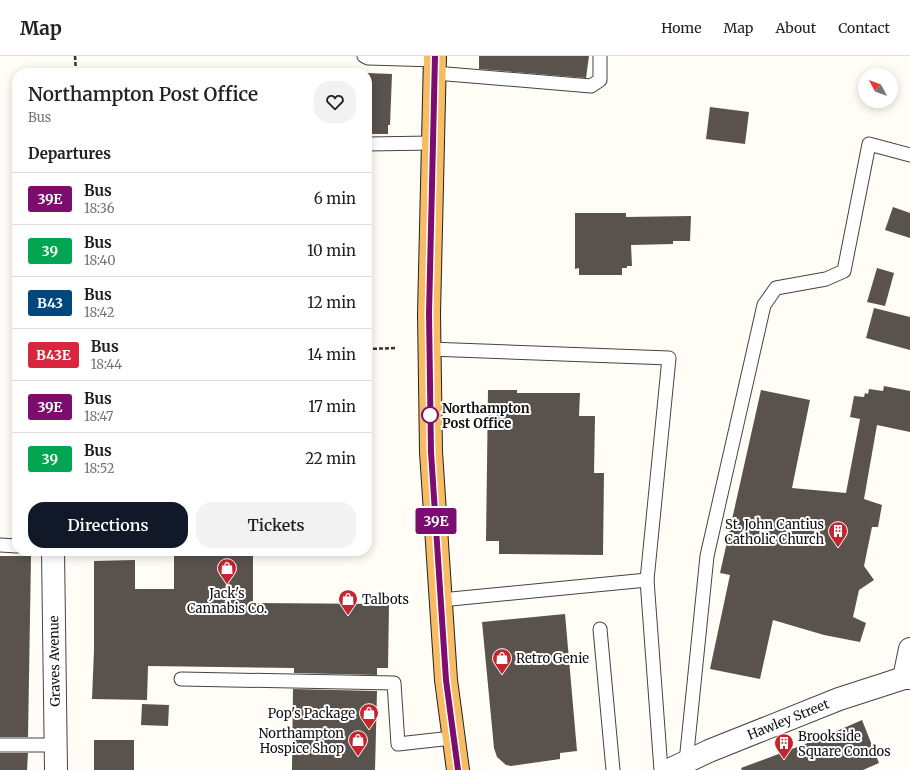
<!DOCTYPE html>
<style>
:root{--surface:#fff;--page:#f2f2f2;--text:#222;--muted:#767676;--line:#e0e0e0;--accent:#111827}
body{margin:0;font-family:Merriweather,serif;background:var(--page);color:var(--text);height:100vh;display:flex;flex-direction:column;font-size:15px;white-space:nowrap}
*{box-sizing:border-box;margin:0}
p{font-size:13px;color:var(--muted)}
.icon{flex:none;width:22px;height:22px;fill:none;stroke:currentColor;stroke-width:2;stroke-linecap:round;stroke-linejoin:round}
.map{position:relative;flex:1;overflow:hidden}
.sheet{position:absolute;left:12px;top:12px;width:360px;height:488px;display:flex;flex-direction:column;background:var(--surface);border-radius:16px;box-shadow:0 2px 10px #0003}
.sheet>*{flex:none}
.badge{padding:0 8px;border-radius:3px;font-size:14px;line-height:26px}
.needle{width:26px;rotate:311deg}
.tools{position:absolute;left:858px;top:12px;display:grid;gap:8px}
.tools a{display:grid;place-items:center;width:40px;height:40px;border-radius:50%;background:var(--surface);box-shadow:0 2px 10px #0003;font-size:20px}
.map>.badge{position:absolute;translate:-50% -50%;box-shadow:0 0 0 2px #fff}
h2{padding:0 16px;font-size:15px;line-height:36px}
.round{display:grid;place-items:center;flex:none;width:42px;height:42px;border-radius:16px;background:var(--page)}
.headline{display:flex;align-items:center;justify-content:space-between;height:68px;padding:0 16px}
h1{font-size:19px;font-weight:600;line-height:30px}
.primary-button{display:flex;gap:8px;margin-top:auto;padding:8px 16px}
.primary-button a{flex:1;height:46px;border-radius:16px;background:var(--accent);color:#fff;font-size:16px;font-weight:600;line-height:46px;text-align:center}
.primary-button a+a{background:var(--page);color:var(--text)}
ul{padding:0;list-style:none}
li{display:flex;align-items:center;gap:12px;height:52px;padding:0 16px;border-top:1px solid var(--line)}
li div{flex:1}
li b{display:block;font-size:15px}
li em{font-style:normal}
li .badge{min-width:44px;font-weight:700;text-align:center}
header{display:flex;align-items:center;gap:24px;box-sizing:border-box;height:56px;padding:0 20px;background:var(--surface);border-bottom:1px solid var(--line)}
header strong{font-size:19px}
nav{display:flex;gap:22px;margin-inline-start:auto;font-size:14px}
.map>svg:first-child{display:block}
.building{fill:#5a524d}
.lines{fill:none;stroke-linecap:round;stroke-linejoin:round}
.service-casing{stroke:#444;stroke-width:15}
.minor-casing{stroke:#444;stroke-width:24}
.trunk-casing{stroke:#222;stroke-width:24}
.path{stroke:#333;stroke-width:2.5;stroke-dasharray:4 2;stroke-linecap:butt}
.service{stroke:#fff;stroke-width:13}
.minor{stroke:#fff;stroke-width:22}
.trunk{stroke:#f7bc64;stroke-width:22}
.line-casing{stroke:#fff;stroke-width:9}
.line{stroke:#7c0d6e;stroke-width:6}
.stop-dot{fill:#fff;stroke:#7c0d6e;stroke-width:2}
.labels{text-anchor:middle;stroke-width:4;stroke-linejoin:round;paint-order:stroke}
.stop-label{font-size:13px;font-weight:bold;fill:#111;stroke:#fff;text-anchor:start}
.poi-label{font-size:13px;fill:#111;stroke:#fff;text-anchor:end}
.street-label{font-size:13px;fill:#111;stroke:#fff}
</style>
<header>
<strong>Map</strong>
<nav><a>Home</a><a>Map</a><a>About</a><a>Contact</a></nav>
</header>
<div class="map">
<svg width="910" height="714" viewBox="0 0 910 714">
<rect width="100%" height="100%" fill="#fffdf5"/>
<g class="building">
<path d="M 479,0 L 589,0 L 586,22 L 479,13 Z"/>
<path d="M 367,17 L 392,18 L 390,69 L 388,69 L 388,78 L 367,78 Z"/>
<path d="M 710,51 L 749,56 L 745,88 L 706,83 Z"/>
<path d="M 893,151 L 910,157 L 910,182 L 885,174 Z"/>
<path d="M 575,157 L 626,157 L 626,161 L 691,160 L 690,185 L 673,185 L 673,188 L 631,189 L 632,210 L 627,210 L 627,212 L 622,212 L 622,219 L 579,219 L 579,212 L 575,213 Z"/>
<path d="M 877,212 L 894,217 L 885,250 L 867,246 Z"/>
<path d="M 874,252 L 910,261 L 910,294 L 866,282 Z"/>
<path d="M 884,330 L 910,335 L 910,376 L 877,369 L 864,443 L 882,449 L 878,471 L 872,471 L 864,510 L 874,524 L 859,534 L 853,561 L 866,567 L 860,586 L 824,579 L 773,564 L 760,623 L 710,613 L 730,519 L 720,517 L 761,334 L 810,344 L 792,432 L 846,437 L 860,363 L 850,361 L 854,340 L 864,341 L 865,337 L 868,338 L 869,333 L 883,335 Z"/>
<path d="M 488,334 L 517,334 L 517,337 L 580,337 L 579,360 L 595,360 L 594,417 L 604,417 L 603,499 L 499,498 L 499,485 L 486,485 Z"/>
<path d="M 174,495 L 253,495 L 253,547 L 389,548 L 388,612 L 377,612 L 377,619 L 294,617 L 294,612 L 148,610 L 147,644 L 92,643 L 94,594 L 94,505 L 135,504 L 135,533 L 174,533 Z"/>
<path d="M 0,500 L 31,500 L 28,681 L 0,681 Z"/>
<path d="M 565,558 L 577,695 L 560,697 L 560,703 L 511,710 L 506,709 L 497,701 L 494,692 L 482,566 Z"/>
<path d="M 293,633 L 377,635 L 375,714 L 292,714 Z"/>
<path d="M 142,648 L 169,649 L 168,670 L 141,669 Z"/>
<path d="M 862,664 L 879,707 L 863,714 L 742,714 L 741,712 L 821,682 Z"/>
<rect x="94" y="684" width="40" height="30"/>
<path d="M 0,697 L 28,697 L 27,714 L 0,714 Z"/>
</g>
<g class="lines">
<g class="service-casing">
<g id="service">
<path d="M 364,0 L 368,2 L 435,4"/>
<path d="M 435,17 L 591,30 L 600,24 L 600,0"/>
<path d="M 367,88 L 433,87"/>
<path d="M 429,293 L 669,302 L 647,524"/>
<path d="M 0,489 L 17,490"/>
<path d="M 441,544 L 647,524 L 661,714"/>
<path d="M 600,573 L 613,714"/>
<path d="M 181,623 L 394,627 L 398,688 L 452,682"/>
<path d="M 0,689 L 55,689"/>
<path d="M 686,706 L 707,500 L 764,249 L 776,232 L 826,223 L 844,215 L 869,88 L 910,99"/>
</g>
</g>
<g class="minor-casing">
<g id="minor">
<path d="M 53,495 L 56,714"/>
<path d="M 904,622 L 910,593"/>
<path d="M 669,714 L 709,695 L 839,643 L 904,622 L 910,622"/>
</g>
</g>
<g class="trunk-casing">
<path id="trunk" d="M 435,0 L 429,258 L 431,396 L 446,624 L 458,714"/>
</g>
<g class="path">
<path d="M 75,0 L 76,17"/>
<path d="M 367,293 L 397,292"/>
</g>
<use href="#service" class="service"/>
<use href="#minor" class="minor"/>
<use href="#trunk" class="trunk"/>
</g>
<g class="lines">
<g class="line-casing">
<path id="line" d="M 435,0 L 429,258 L 431,396 L 446,624 L 458,714"/>
</g>
<use href="#line" class="line"/>
</g>
<defs>
<g id="building-pin" transform="scale(1)"><path d="M0 17L-7.5 6A9.5 9.5 0 1 1 7.5 6Z" fill="#c4262e" stroke="#fff"/><path d="M-4-6H4V6H1V3H-1V6H-4ZM-2.5-4.3h1.7v1.8h-1.7ZM.8-4.3h1.7v1.8H.8ZM-2.5-1h1.7V.8h-1.7ZM.8-1h1.7V.8H.8Z" fill="#fff"/></g>
<g id="shop-pin" transform="scale(1)"><path d="M0 17L-7.5 6A9.5 9.5 0 1 1 7.5 6Z" fill="#c4262e" stroke="#fff"/><path d="M-5-2.5h2.3a2.7 3.5 0 0 1 5.4 0H5L5.5 6h-11ZM-1.5-2.5h3a1.5 2.3 0 0 0-3 0Z" fill="#fff"/></g>
</defs>
<g fill-rule="evenodd">
<use href="#building-pin" x="838" y="475"/>
<use href="#shop-pin" x="227" y="512"/>
<use href="#shop-pin" x="348" y="543"/>
<use href="#shop-pin" x="502" y="602"/>
<use href="#shop-pin" x="369" y="657"/>
<use href="#shop-pin" x="358" y="684"/>
<use href="#building-pin" x="784" y="687"/>
</g>
<circle class="stop-dot" cx="430" cy="359" r="8"/>
<g class="labels">
<g class="stop-label">
<text x="442" y="357">Northampton<tspan x="442" dy="15">Post Office</tspan></text>
</g>
<g class="poi-label">
<text x="824" y="473">St. John Cantius<tspan x="824" dy="15">Catholic Church</tspan></text>
<text x="227" y="542" text-anchor="middle">Jack's<tspan x="227" dy="15">Cannabis Co.</tspan></text>
<text x="362" y="548" text-anchor="start">Talbots</text>
<text x="516" y="607" text-anchor="start">Retro Genie</text>
<text x="355" y="662">Pop's Package</text>
<text x="344" y="682">Northampton<tspan x="344" dy="15">Hospice Shop</tspan></text>
<text x="798" y="685" text-anchor="start">Brookside<tspan x="798" dy="15">Square Condos</tspan></text>
</g>
<g class="street-label">
<text transform="translate(54 605) rotate(-91)" y="5">Graves Avenue</text>
<text transform="translate(788 663) rotate(-22)" y="5">Hawley Street</text>
</g>
</g>
</svg>
<div class="tools">
<a><svg class="needle" viewBox="-14 -14 28 28"><path d="M0-13l5 13h-10z" fill="#e53935"/><path d="M0 13l5-13h-10z" fill="#767676"/></svg></a>
</div>
<b class="badge" style="left:436px;top:465px;background:#7c0d6e;color:#fff">39E</b>
<section class="sheet">
<div class="headline"><div><h1>Northampton Post Office</h1><p>Bus</p></div><a class="round"><svg class="icon" aria-label="heart" viewBox="0 0 24 24"><path d="M12 20l-8-8c-3-5 5-10 8-4 3-6 11-1 8 4z"/></svg></a></div>
<h2>Departures</h2>
<ul>
<li><span class="badge" style="background:#7c0d6e;color:#fff">39E</span><div><b>Bus</b><p>18:36</p></div><em>6 min</em></li>
<li><span class="badge" style="background:#00a651;color:#fff">39</span><div><b>Bus</b><p>18:40</p></div><em>10 min</em></li>
<li><span class="badge" style="background:#00467f;color:#fff">B43</span><div><b>Bus</b><p>18:42</p></div><em>12 min</em></li>
<li><span class="badge" style="background:#d7263d;color:#fff">B43E</span><div><b>Bus</b><p>18:44</p></div><em>14 min</em></li>
<li><span class="badge" style="background:#7c0d6e;color:#fff">39E</span><div><b>Bus</b><p>18:47</p></div><em>17 min</em></li>
<li><span class="badge" style="background:#00a651;color:#fff">39</span><div><b>Bus</b><p>18:52</p></div><em>22 min</em></li>
</ul>
<div class="primary-button"><a>Directions</a><a>Tickets</a></div>
</section>
</div>
